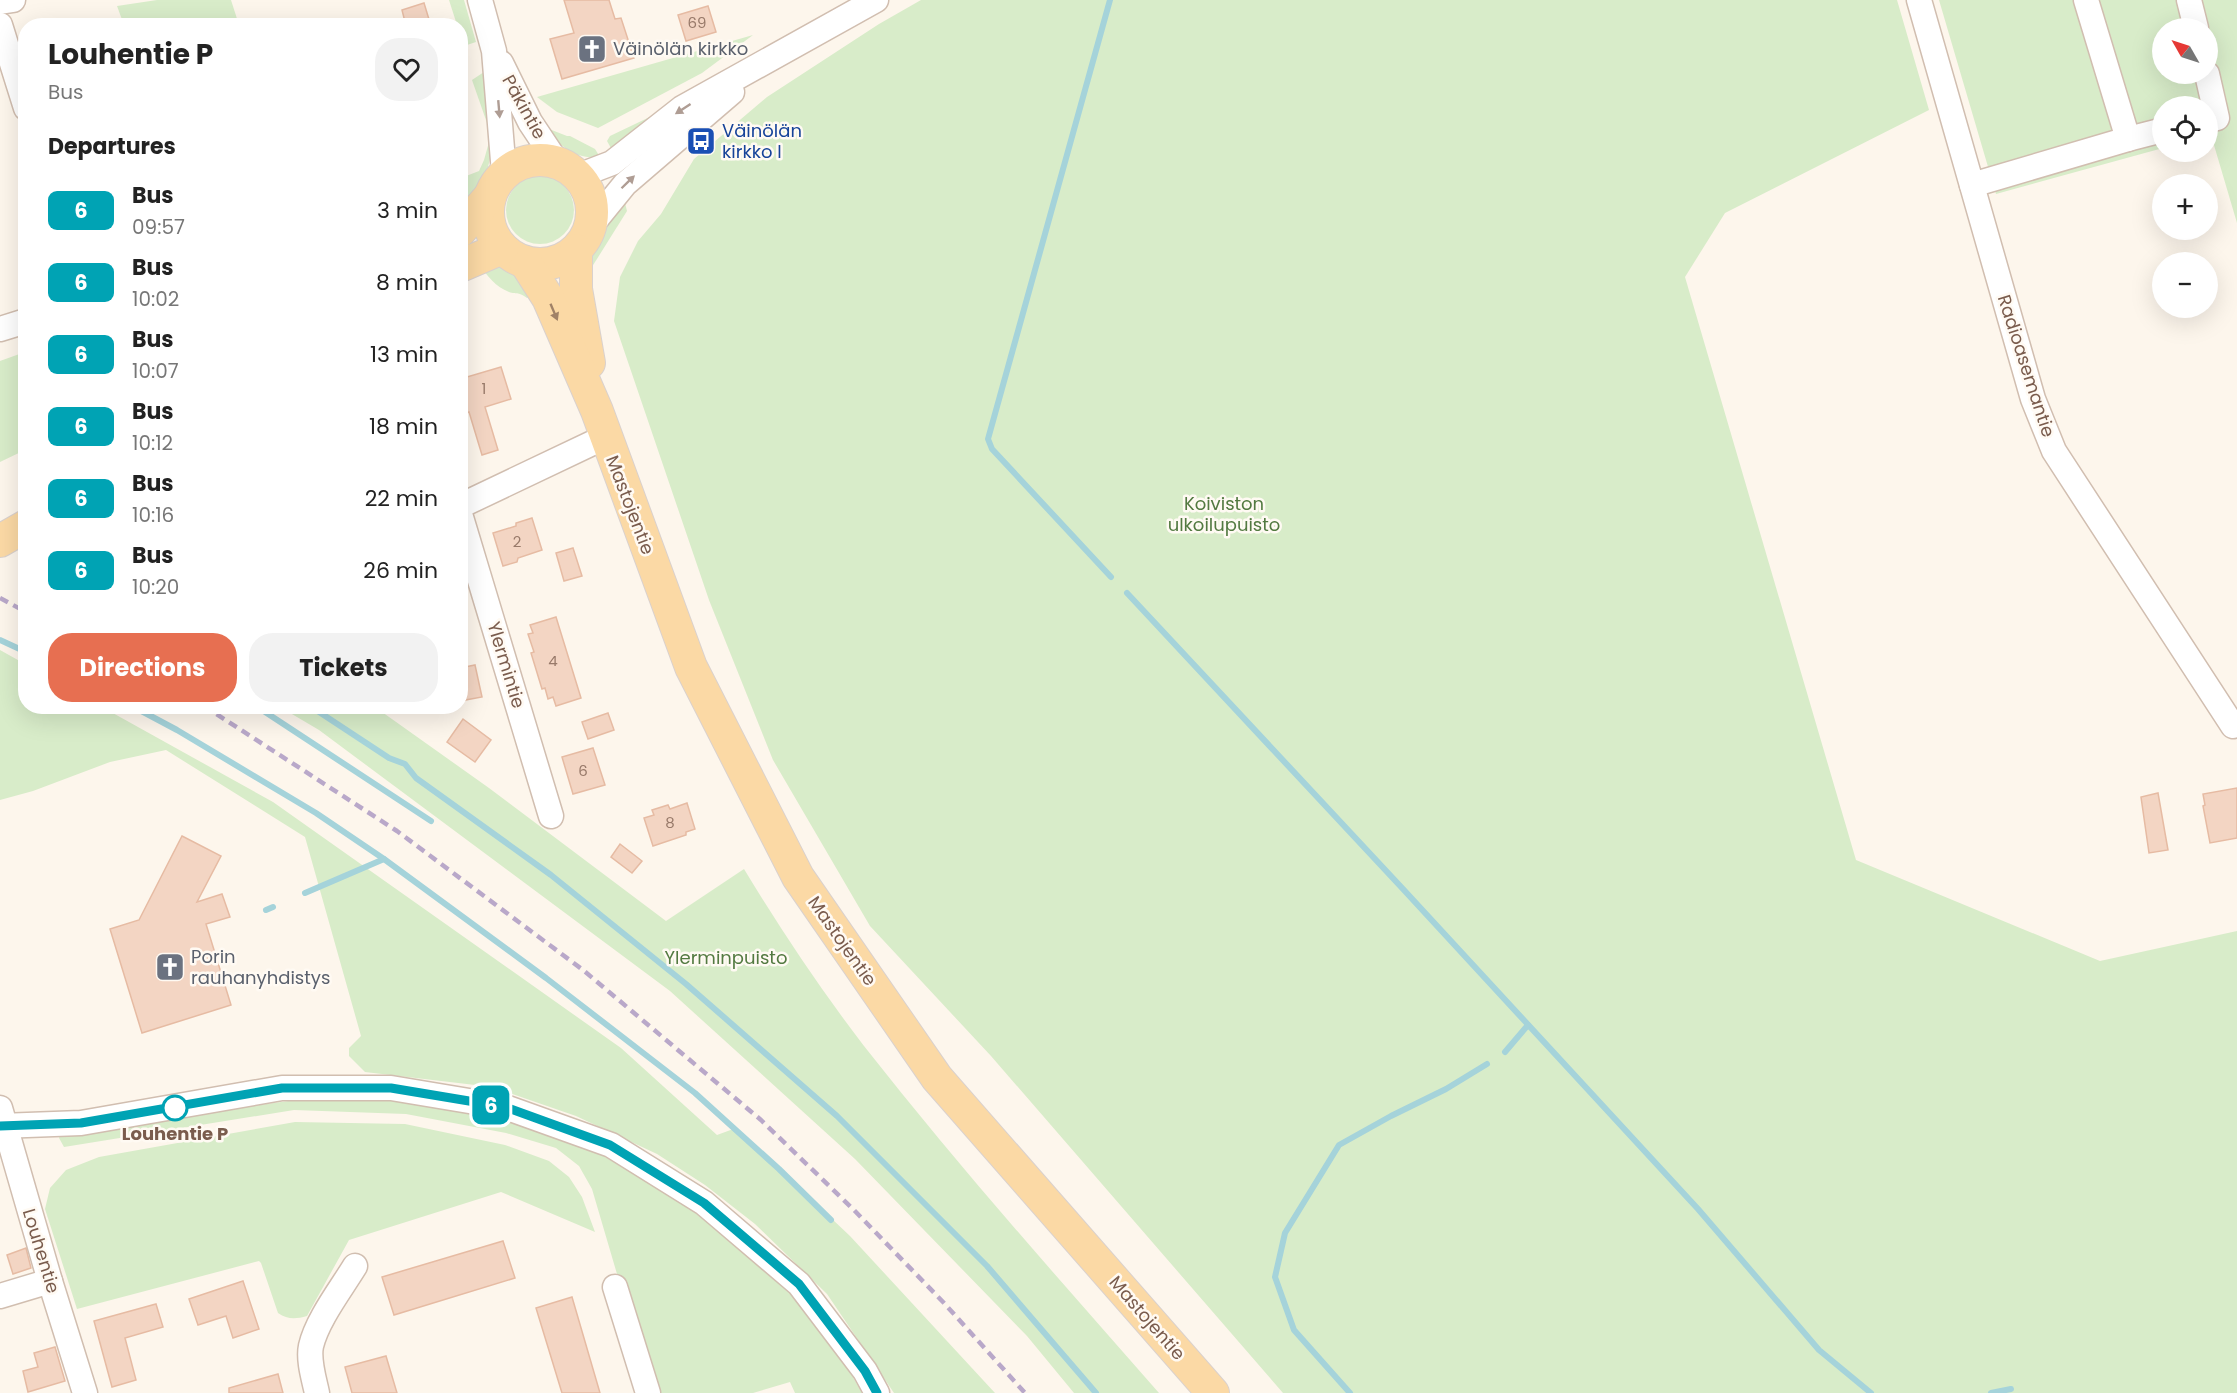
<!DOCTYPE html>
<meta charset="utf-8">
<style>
:root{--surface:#fff;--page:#f2f2f2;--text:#222;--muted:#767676;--accent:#e76f51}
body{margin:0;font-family:Poppins,sans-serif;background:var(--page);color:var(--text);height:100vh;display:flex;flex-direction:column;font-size:22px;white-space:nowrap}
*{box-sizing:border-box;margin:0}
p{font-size:20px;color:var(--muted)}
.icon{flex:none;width:33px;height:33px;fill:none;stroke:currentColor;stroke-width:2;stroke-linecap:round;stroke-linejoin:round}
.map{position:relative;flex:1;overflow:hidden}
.drawer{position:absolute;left:18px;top:18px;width:450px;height:696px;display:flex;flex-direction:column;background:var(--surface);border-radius:24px;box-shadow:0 6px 24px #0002}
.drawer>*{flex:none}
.badge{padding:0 12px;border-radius:9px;font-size:21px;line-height:39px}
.needle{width:39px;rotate:309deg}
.tools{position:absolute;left:2152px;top:18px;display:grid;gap:12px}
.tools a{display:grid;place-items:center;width:66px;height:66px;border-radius:50%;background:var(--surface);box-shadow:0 6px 24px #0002;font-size:30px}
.map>.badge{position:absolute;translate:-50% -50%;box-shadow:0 0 0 3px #fff}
h2{padding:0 30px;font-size:22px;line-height:54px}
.round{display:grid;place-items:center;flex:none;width:63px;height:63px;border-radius:24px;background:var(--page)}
.summary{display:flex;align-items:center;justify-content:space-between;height:102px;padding:0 30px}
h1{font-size:28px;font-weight:700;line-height:45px}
.button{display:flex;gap:12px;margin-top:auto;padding:12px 30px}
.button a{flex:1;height:69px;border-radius:24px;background:var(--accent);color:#fff;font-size:24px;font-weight:700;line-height:69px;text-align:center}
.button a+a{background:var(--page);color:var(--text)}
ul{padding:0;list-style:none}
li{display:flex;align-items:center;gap:18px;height:72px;padding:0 30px}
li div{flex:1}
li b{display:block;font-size:22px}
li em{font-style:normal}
li .badge{min-width:66px;font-weight:700;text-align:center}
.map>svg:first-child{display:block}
.green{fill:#d8ecc9;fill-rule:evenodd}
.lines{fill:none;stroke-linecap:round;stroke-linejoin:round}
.stream{stroke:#a5d3da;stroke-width:6}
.building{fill:#f3d5c3;stroke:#e6bba3;stroke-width:1.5}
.minor-casing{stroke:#d1beb0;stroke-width:27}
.major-casing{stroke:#dad1cd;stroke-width:34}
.minor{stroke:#fff;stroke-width:24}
.major{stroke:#fbd9a5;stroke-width:32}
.rail{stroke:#b9a8c9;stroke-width:4.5;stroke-dasharray:9 6;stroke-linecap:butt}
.oneway{fill:#af9d94}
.oneway2{fill:#a18267}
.line-casing{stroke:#fff;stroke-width:14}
.line{stroke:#00a3b4;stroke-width:9}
.stop-dot{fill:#fff;stroke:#00a3b4;stroke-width:3}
.labels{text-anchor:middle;stroke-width:5;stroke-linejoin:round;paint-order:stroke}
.number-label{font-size:15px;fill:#987a6a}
.worship-label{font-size:18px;fill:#5b616d;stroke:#fffaf3;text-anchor:start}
.street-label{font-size:18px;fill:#7a5c4d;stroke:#fffaf3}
.transit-label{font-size:18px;fill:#164399;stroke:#fffaf3;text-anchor:start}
.park-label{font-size:18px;fill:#537a41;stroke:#fffaf3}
.stop-label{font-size:18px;font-weight:bold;fill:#7a5c4d;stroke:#fffaf3}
</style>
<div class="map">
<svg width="2237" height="1393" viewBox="0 0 2237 1393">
<rect width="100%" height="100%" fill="#fdf6ec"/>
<g class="green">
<path d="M 157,0 L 231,0 L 239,25 L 124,25 L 117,6 Z"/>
<path d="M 449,0 L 464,0 L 476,42 L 467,45 L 462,41 L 460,26 L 457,25 Z"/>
<path d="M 921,0 L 1897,0 L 1929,110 L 1725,213 L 1685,277 L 1856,860 L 2100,961 L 2237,931 L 2237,1393 L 1283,1393 L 991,1056 L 870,926 L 773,760 L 709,600 L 614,321 L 620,277 L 638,241 L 661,214 L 694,159 L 767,97 L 879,24 Z"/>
<path d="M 1939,0 L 2237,0 L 2237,223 L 2211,135 L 2208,136 L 2208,106 L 2163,106 L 2163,148 L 1996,194 ZM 2163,28 L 2208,28 L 2208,74 L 2163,74 Z"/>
<path d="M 753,35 L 702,73 L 598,128 L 557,112 L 537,97 Z"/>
<path d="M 484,72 L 492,125 L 487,123 L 472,80 Z"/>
<path d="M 656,114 L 612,150 L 607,141 L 610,136 Z"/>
<path d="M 544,127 L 567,136 L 570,136 L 595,149 L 600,157 C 575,160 559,145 544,127 Z"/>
<path d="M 493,139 C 490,173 480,189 461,216 L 461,178 L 479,171 L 484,160 L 489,142 Z"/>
<circle cx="540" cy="210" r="34"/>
<path d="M 624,199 L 627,211 L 585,278 L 586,259 Z"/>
<path d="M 480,265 C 510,266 514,273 532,295 L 527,298 C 517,291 517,295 509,292 C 496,287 487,276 480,265 Z"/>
<path d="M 25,352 L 25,450 L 0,462 L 0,361 Z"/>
<path d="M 0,650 L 25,664 L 26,706 L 102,707 L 273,802 L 621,1048 L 717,1135 L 736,1128 L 850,1236 L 995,1393 L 894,1393 L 827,1294 L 755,1224 L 705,1185 L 657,1154 L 576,1116 L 492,1087 L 365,1072 L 349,1056 L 349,1048 L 361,1036 L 305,837 L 166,750 L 110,762 L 33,791 L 0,800 Z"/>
<path d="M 280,707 L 375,707 L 489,788 L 666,921 L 744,869 C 781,930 821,990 864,1046 C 958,1166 1059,1279 1159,1393 L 1074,1393 L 1027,1336 L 855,1159 L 670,991 L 319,730 Z"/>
<path d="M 303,1099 L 401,1101 L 506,1119 L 600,1154 L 709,1218 L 783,1284 L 850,1372 L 862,1393 L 795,1393 L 790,1382 L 753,1393 L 652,1393 L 592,1189 L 579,1166 L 556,1148 L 506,1133 L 406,1114 L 294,1110 L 64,1147 L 59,1138 L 60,1133 Z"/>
<path d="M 295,1122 L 405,1124 L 505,1145 L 549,1161 L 569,1177 L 582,1197 L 595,1232 L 501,1192 L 349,1240 L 307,1316 C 296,1319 288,1320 278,1313 L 261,1263 L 259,1261 L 77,1309 L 45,1209 L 50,1188 L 66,1170 L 99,1157 Z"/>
</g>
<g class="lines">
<g class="stream">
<path d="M 1110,0 L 988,439 L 992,449 L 1111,577"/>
<path d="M 1127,593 L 1403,889 L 1698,1209 L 1819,1350 L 1871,1393"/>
<path d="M 0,640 L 26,652"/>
<path d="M 132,706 L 177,730 L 316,813 L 384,859 L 546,978 L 695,1093 L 779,1169 L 831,1220"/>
<path d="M 256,706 L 431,821"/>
<path d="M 310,706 L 389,758 L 405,764 L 416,778 L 551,875 L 686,984 L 837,1116 L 987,1266 L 1096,1393"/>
<path d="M 305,893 L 384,859"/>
<path d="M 266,910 L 273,907"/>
<path d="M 1505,1052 L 1528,1025"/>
<path d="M 1350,1393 L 1294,1330 L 1275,1277 L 1285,1233 L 1339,1145 L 1391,1116 L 1446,1089 L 1487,1064"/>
<path d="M 1991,1393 L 2011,1389"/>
</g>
</g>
<g class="building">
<path d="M 564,0 L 609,0 L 615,19 L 621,18 L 634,58 L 562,79 L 550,39 L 574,33 Z"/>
<path d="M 424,3 L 431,26 L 406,26 L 402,10 Z"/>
<path d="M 708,6 L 716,32 L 686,41 L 678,15 Z"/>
<path d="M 501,367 L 511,399 L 485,407 L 498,450 L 482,455 L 469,412 L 460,415 L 460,379 Z"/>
<path d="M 532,518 L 542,550 L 518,558 L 517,562 L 503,566 L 493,533 L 516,526 L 516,523 Z"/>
<path d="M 573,548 L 582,576 L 564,581 L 556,553 Z"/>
<path d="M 556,617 L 581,698 L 556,706 L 553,697 L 548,699 L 545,688 L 542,689 L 531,653 L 534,652 L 528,634 L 533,633 L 530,625 Z"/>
<path d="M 475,665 L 482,697 L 460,701 L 460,668 Z"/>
<path d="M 608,713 L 614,730 L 588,739 L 582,722 Z"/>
<path d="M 463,719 L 491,740 L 475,762 L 447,742 Z"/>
<path d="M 593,748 L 605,785 L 573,794 L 562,757 Z"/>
<path d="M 2237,788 L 2237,838 L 2210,843 L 2203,806 L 2205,805 L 2203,794 Z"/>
<path d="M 2158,793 L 2168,850 L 2149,853 L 2141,797 Z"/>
<path d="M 687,803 L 695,829 L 686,832 L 686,835 L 653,846 L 644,818 L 654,815 L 652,810 L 668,805 L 670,809 Z"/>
<path d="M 182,836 L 221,856 L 197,902 L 222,894 L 230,917 L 206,924 L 231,1005 L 142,1033 L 110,929 L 139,920 Z"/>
<path d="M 620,844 L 642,861 L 632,873 L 611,857 Z"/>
<path d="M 503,1241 L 515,1278 L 394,1315 L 382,1277 Z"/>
<path d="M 26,1248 L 31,1268 L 13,1274 L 7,1255 Z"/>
<path d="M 243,1281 L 259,1329 L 233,1338 L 226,1316 L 198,1325 L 189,1299 Z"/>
<path d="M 572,1297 L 600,1393 L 562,1393 L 536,1308 Z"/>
<path d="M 156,1304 L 163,1327 L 125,1338 L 136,1380 L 112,1387 L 94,1321 Z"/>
<path d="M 55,1347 L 65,1381 L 28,1392 L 23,1371 L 38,1367 L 34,1353 Z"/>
<path d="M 386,1356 L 397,1393 L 352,1393 L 345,1367 Z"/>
<path d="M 278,1374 L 283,1393 L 229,1393 L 229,1388 Z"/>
</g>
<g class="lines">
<g class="minor-casing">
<g id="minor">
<path d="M 480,0 L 494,51 L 504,173"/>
<path d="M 1919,0 L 2033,399 L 2054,451 L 2233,726"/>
<path d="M 2086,0 L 2128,139"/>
<path d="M 2189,0 L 2196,28"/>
<path d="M 0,2 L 13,0"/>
<path d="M 0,25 L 26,108"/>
<path d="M 501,63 L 530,122 L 556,161"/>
<path d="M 2207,74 L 2217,118 L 2208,120"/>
<path d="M 578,176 L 612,163 L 682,108 L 876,0"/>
<path d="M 1972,185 L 2128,139 L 2163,130"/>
<path d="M 590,227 L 625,184 L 732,92"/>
<path d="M 0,329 L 26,321"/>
<path d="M 460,506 L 605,437"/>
<path d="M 460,514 L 551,816"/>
<path d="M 0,1108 L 50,1281 L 85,1393"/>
<path d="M 0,1126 L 81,1123 L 282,1088 L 391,1088 L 505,1107 L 611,1145 L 704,1203 L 799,1284 L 865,1371 L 877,1393"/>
<path d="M 615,1287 L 648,1393"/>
<path d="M 0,1296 L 50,1281"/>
<path d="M 317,1393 C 314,1379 308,1360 311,1346 C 317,1320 341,1289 355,1266"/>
</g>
</g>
<g class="major-casing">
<g id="major">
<circle cx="540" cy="212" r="52"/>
<path d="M 460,231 L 490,196"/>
<path d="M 576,250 L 576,289 L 589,363"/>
<path d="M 525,262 L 548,298 L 597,411 L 691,667 L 798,877 L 937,1078 L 1213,1393"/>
<path d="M 460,266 L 502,248"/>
<path d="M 0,541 L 26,526"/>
</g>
</g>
<use href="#minor" class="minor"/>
<use href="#major" class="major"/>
<g class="rail">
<path d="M 0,598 L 26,612"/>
<path d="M 204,706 L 397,831 L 583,970 L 761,1120 L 853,1209 L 944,1303 L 1025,1393"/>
</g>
</g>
<defs><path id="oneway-solid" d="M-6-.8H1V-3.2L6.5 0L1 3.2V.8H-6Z" transform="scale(1.5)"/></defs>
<g class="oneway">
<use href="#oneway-solid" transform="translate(499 109) rotate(85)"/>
<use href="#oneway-solid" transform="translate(683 109) rotate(147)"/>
<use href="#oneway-solid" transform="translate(628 182) rotate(-44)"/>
</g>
<use class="oneway2" href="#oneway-solid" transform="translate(554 312) rotate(67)"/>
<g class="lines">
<g class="line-casing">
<path id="line" d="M 0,1126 L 81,1123 L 282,1088 L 391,1088 L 505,1107 L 610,1145 L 704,1203 L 799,1284 L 865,1371 L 877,1393"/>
</g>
<use href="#line" class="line"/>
</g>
<defs>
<g id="church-square" transform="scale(1.5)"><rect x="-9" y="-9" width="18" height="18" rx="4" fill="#6b7280" stroke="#fffaf3"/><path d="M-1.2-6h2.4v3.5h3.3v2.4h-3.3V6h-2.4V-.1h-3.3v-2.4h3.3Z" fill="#fff"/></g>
<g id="bus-square" transform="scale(1.5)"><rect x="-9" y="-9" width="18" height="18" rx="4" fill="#1a4fb4" stroke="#fffaf3"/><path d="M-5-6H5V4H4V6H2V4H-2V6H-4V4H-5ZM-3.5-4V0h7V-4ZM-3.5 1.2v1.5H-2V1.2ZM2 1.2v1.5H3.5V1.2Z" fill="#fff"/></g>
</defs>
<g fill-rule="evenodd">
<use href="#church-square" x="592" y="49"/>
<use href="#bus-square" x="701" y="141"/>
<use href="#church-square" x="170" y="967"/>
</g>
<circle class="stop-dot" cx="175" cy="1108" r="12"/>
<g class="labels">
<g class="number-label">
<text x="697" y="28">69</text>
<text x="484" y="394">1</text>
<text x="517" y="547">2</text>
<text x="553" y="666">4</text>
<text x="583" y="776">6</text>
<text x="670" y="828">8</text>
</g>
<g class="worship-label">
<text x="613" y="55">Väinölän kirkko</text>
<text x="191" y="963">Porin<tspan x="191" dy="21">rauhanyhdistys</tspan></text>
</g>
<g class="street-label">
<text transform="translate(524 107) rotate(61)" y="6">Päkintie</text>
<text transform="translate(2026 366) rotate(72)" y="6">Radioasemantie</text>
<text transform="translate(630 505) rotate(69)" y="6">Mastojentie</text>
<text transform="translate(506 665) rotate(73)" y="6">Ylermintie</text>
<text transform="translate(842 941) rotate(55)" y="6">Mastojentie</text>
<text transform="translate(41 1251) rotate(73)" y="6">Louhentie</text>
<text transform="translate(1147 1318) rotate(49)" y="6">Mastojentie</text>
</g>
<g class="transit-label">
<text x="722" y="137">Väinölän<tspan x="722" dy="21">kirkko I</tspan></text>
</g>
<g class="park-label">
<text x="1224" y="510">Koiviston<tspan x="1224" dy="21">ulkoilupuisto</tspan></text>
<text x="726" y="964">Ylerminpuisto</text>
</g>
<g class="stop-label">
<text x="175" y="1140">Louhentie P</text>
</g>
</g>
</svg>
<div class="tools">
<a><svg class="needle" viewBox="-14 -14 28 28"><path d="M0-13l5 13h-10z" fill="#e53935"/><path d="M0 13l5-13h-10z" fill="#767676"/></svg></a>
<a><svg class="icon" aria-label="locate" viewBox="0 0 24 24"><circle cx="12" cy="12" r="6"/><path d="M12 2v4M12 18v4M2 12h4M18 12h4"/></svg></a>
<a>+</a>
<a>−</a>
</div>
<b class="badge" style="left:491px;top:1105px;background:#00a3b4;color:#fff">6</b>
<section class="drawer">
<div class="summary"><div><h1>Louhentie P</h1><p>Bus</p></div><a class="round"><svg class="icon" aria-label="heart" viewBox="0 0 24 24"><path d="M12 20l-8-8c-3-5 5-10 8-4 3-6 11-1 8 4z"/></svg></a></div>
<h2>Departures</h2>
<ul>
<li><span class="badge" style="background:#00a3b4;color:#fff">6</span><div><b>Bus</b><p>09:57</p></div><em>3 min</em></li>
<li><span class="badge" style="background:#00a3b4;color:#fff">6</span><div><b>Bus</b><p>10:02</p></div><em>8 min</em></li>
<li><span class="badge" style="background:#00a3b4;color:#fff">6</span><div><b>Bus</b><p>10:07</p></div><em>13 min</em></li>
<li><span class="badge" style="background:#00a3b4;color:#fff">6</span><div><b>Bus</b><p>10:12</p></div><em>18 min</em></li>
<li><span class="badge" style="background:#00a3b4;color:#fff">6</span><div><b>Bus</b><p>10:16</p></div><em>22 min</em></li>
<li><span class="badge" style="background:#00a3b4;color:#fff">6</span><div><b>Bus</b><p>10:20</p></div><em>26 min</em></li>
</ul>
<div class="button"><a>Directions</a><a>Tickets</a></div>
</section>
</div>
